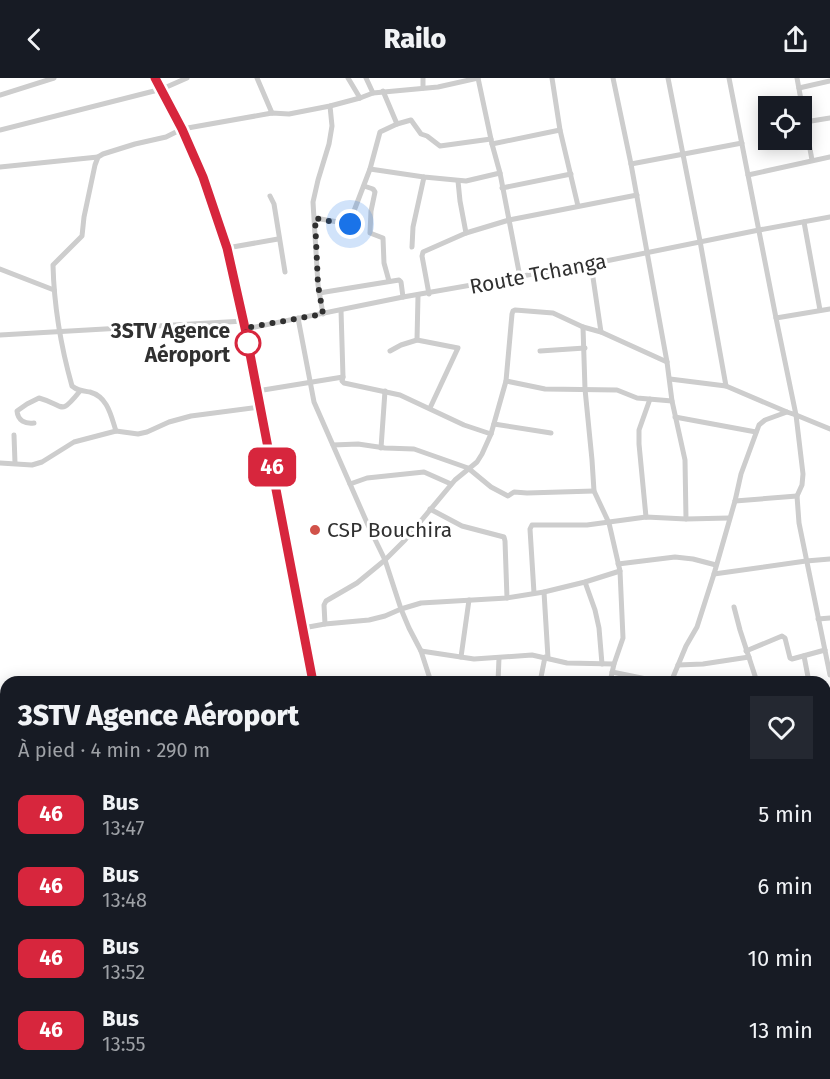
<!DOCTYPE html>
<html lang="fr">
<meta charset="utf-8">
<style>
:root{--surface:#171b24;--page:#242831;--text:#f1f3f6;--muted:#9ea1a6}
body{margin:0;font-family:"Fira Sans",sans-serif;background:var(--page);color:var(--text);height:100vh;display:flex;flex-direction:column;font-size:22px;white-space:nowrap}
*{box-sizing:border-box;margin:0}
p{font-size:20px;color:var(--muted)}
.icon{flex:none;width:33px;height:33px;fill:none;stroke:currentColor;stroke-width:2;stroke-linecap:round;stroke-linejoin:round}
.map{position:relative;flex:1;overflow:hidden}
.panel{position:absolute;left:0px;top:598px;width:831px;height:404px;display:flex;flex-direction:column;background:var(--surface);border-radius:18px 18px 0 0;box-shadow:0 3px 15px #0003}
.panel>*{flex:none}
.badge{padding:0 12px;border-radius:9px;font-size:21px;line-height:39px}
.controls{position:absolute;left:758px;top:18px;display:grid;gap:12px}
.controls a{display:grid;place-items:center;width:54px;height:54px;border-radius:0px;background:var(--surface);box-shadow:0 3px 15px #0003;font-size:30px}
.you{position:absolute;width:30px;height:30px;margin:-15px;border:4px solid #fff;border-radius:50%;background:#1a73e8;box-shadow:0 0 0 9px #1a73e833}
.map>.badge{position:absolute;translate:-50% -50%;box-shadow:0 0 0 3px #fff}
.round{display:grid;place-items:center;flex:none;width:63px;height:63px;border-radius:0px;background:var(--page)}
.overview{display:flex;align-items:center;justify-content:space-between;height:102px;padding:0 18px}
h1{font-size:28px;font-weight:800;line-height:45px}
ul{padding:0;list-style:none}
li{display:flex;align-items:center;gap:18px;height:72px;padding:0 18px}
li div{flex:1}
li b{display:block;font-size:22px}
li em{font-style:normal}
li .badge{min-width:66px;font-weight:700;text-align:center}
header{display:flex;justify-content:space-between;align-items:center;height:78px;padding:0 18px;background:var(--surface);font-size:27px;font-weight:800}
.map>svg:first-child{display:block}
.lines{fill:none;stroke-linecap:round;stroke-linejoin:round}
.street{stroke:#cdcdcd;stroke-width:5}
.highway{stroke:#979797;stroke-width:9}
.line-casing{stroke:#fff;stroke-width:14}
.line{stroke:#d7263d;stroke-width:9}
.walk{stroke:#303030;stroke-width:6;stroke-dasharray:0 10.8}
.stop-dot{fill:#fff;stroke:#d7263d;stroke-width:3}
.poi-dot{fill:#d15249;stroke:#fff;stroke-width:2}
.labels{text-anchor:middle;stroke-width:6;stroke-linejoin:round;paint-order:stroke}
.street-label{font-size:21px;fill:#303030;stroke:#fff}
.stop-label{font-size:21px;font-weight:bold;fill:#303030;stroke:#fff;text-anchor:end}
.poi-label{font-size:21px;fill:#303030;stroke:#fff;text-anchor:start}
</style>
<header><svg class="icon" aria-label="back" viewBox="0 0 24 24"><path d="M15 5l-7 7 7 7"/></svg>Railo<svg class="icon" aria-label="share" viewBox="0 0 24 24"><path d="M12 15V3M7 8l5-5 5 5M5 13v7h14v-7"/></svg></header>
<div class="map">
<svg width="830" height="1001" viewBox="0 0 830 1001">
<rect width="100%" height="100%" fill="#fff"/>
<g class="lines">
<g class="street">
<path d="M 257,0 L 272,35"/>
<path d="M 348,0 L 360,20"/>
<path d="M 366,0 L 373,15"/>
<path d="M 478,0 L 492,66 L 500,95 L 520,199"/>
<path d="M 552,0 L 560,52 L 578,128"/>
<path d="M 613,0 L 631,86 L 667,284 L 672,323 L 685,382 L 686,441"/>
<path d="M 668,0 L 700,163 L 726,308"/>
<path d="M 729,0 L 776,240 L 830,231"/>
<path d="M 797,0 L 812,82"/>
<path d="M 423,10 L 423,0"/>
<path d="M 799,10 L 830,3"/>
<path d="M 383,13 L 397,46 L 411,42 L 421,56 L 427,58 L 440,68 L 491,61"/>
<path d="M 0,17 L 54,0"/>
<path d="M 805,44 L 830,40"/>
<path d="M 0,52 L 162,11 L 187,0"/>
<path d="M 492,66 L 560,52"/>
<path d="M 631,86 L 742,65"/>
<path d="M 0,89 L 98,79"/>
<path d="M 370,91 L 424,99 L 466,103 L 500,95"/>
<path d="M 748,97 L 830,79"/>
<path d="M 458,103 L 460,123 L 466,155"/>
<path d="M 364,108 L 373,111 L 375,114 L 371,133 L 370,155 L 383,160 L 384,185 L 389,203"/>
<path d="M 502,110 L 571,96"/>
<path d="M 270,118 L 274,126 L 285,194"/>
<path d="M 315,140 L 349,146 L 370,91 L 380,54 L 397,46"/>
<path d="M 804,144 L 820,232"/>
<path d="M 412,169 L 413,149 L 424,99"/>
<path d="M 227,170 L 278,161"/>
<path d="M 591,186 L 601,254"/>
<path d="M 0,191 L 54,212"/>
<path d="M 319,215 L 399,202 L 401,204 L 403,219"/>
<path d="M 429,216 L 422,178 L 423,174 L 466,155 L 509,142 L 637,117"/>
<path d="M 341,232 L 343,299"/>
<path d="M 323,236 L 318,207 L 313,124 L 318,102 L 329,66 L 332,48 L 330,28"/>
<path d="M 298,240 L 314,324 L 368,447 L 385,482 L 401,531 L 409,550 L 421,573 L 431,604"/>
<path d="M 583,249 L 585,311 L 592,382 L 594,413 L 609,445 L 620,493 L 623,560 L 614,586 L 610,604"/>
<path d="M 245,251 L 403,219 L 591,186 L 759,152 L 830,139"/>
<path d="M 0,257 L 244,243"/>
<path d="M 417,262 L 418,218"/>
<path d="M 390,273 L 401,267 L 417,262 L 458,270 L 430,330"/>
<path d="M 540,273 L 585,270"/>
<path d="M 670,301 L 726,308 L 787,334 L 796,337 L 776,240"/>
<path d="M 506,303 L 512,236 L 513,233 L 515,232 L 553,235 L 583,249 L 601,254 L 667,284"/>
<path d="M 257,313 L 343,299 L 342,303 L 344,305 L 400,317 L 464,347 L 491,356"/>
<path d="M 675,339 L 756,354"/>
<path d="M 34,345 C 25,346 18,343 17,333 L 27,326 L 39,320 C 65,327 59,339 80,313"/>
<path d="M 494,346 L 551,355"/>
<path d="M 830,351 L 796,337 L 803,396 L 802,407 L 797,418 L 799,445 L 830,597"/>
<path d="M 116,353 C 111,338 108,319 90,314 C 83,313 78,313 72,308 C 61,269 54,228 53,187 L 82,158 L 84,139 L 95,87 L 98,79 L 103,76 L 135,66 L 166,59 L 182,51 L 272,35 L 289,36 L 330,28 L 360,20 L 373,15 L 438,9 L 478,0"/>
<path d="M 14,357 L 15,385"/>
<path d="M 333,367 L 358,366 L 385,370 L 414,371 L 468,390 L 491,409 L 508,418 L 514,414 L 527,415 L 594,413"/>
<path d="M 381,370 L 385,313"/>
<path d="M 0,385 L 32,387 L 42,384 L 74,364 L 116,353 L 138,356 L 147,354 L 169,344 L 191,338 L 260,329"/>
<path d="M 350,406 L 367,400 L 424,394 L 451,406"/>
<path d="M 735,423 L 797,418"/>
<path d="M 430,431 L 462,448 L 504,459 L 505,463 L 507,520"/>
<path d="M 646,439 L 639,366 L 639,352 L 650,321"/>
<path d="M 618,486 L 675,479 L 693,481 L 716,487"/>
<path d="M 714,496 L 806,483 L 830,481"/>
<path d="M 585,504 L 595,532 L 599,550 L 602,586"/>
<path d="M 544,514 L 548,580"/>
<path d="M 534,515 L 530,451 L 532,447 L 587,447 L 646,439 L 686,441 L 729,440"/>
<path d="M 734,529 L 740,552 L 757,604"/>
<path d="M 818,541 L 830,540"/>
<path d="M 325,546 L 324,527 L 326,523 L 357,505 L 385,482 L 405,462 L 455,402 L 477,384 L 482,376 L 491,356 L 506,303 L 545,311 L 617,312 L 637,320 L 672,323"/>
<path d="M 303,550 L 325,546 L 369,542 L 385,538 L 401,531 L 421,525 L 507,520 L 544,514 L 585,504 L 620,493"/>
<path d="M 421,573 L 474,581 L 532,577 L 567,585 L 614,586"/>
<path d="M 746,573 L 782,558 L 785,560 L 790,580 L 792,581 L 825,572"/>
<path d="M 804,578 L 809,604"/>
<path d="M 461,579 L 469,522"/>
<path d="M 678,587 L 703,586 L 749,579"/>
<path d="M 612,594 L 661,604"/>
<path d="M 498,604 L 499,580"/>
<path d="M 540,604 L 545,579"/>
<path d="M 671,604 L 686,568 L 697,549 L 714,496 L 735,423 L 741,396 L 759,347 L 765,342 L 787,334"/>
<path d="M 0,678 L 6,681"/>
<path d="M 0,809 L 6,808"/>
<path d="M 825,811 C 830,791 827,770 825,750 C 824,731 827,716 830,698"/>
<path d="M 825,819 L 830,821"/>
<path d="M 825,863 L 830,856"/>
<path d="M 825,908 L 830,910"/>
<path d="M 0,928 L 6,931"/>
<path d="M 0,969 L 6,956"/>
<path d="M 825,990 L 830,990"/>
<path d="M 74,996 L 85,1001"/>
<path d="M 148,996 L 159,1001"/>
<path d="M 404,996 L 407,1001"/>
<path d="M 658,996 L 674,1001"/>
<path d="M 782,996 L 782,1001"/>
<path d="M 379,1001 L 384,996"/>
<path d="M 486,1001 L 487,996"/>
<path d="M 498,1001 L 504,996"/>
<path d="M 654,1001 L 654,996"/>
</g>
<g class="highway">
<path d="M 155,0 L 182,51 L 203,99 L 227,170 L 245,251 L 313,604"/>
<path d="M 420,996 L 423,1001"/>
</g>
</g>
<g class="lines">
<g class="line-casing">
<path id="line" d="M 155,0 L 182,51 L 203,99 L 227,170 L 245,250 L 313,604"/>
</g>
<use href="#line" class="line"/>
<path class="walk" d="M 248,265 L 245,250 L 323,236 L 318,207 L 315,140 L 347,147 L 350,146"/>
</g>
<circle class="stop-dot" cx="248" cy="265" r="12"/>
<circle class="poi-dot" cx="315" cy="452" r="6"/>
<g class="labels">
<g class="street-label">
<text transform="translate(538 196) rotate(-11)" y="7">Route Tchanga</text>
</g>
<g class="stop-label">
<text x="230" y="260">3STV Agence<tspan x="230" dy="24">Aéroport</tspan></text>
</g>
<g class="poi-label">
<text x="327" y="459">CSP Bouchira</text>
</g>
</g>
</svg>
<div class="controls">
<a><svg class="icon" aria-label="locate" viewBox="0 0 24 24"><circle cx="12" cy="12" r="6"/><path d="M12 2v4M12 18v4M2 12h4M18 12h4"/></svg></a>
</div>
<div class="you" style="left:350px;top:146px"></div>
<b class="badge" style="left:272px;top:389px;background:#d7263d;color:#fff">46</b>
<section class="panel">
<div class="overview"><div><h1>3STV Agence Aéroport</h1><p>À pied · 4 min · 290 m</p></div><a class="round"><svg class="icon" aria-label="heart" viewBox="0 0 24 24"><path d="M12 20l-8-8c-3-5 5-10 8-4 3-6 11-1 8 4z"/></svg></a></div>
<ul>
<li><span class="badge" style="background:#d7263d;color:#fff">46</span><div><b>Bus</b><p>13:47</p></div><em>5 min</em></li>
<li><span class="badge" style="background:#d7263d;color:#fff">46</span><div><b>Bus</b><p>13:48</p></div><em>6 min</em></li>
<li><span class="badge" style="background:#d7263d;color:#fff">46</span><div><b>Bus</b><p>13:52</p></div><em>10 min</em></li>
<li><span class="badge" style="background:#d7263d;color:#fff">46</span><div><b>Bus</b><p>13:55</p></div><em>13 min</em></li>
</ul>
</section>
</div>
